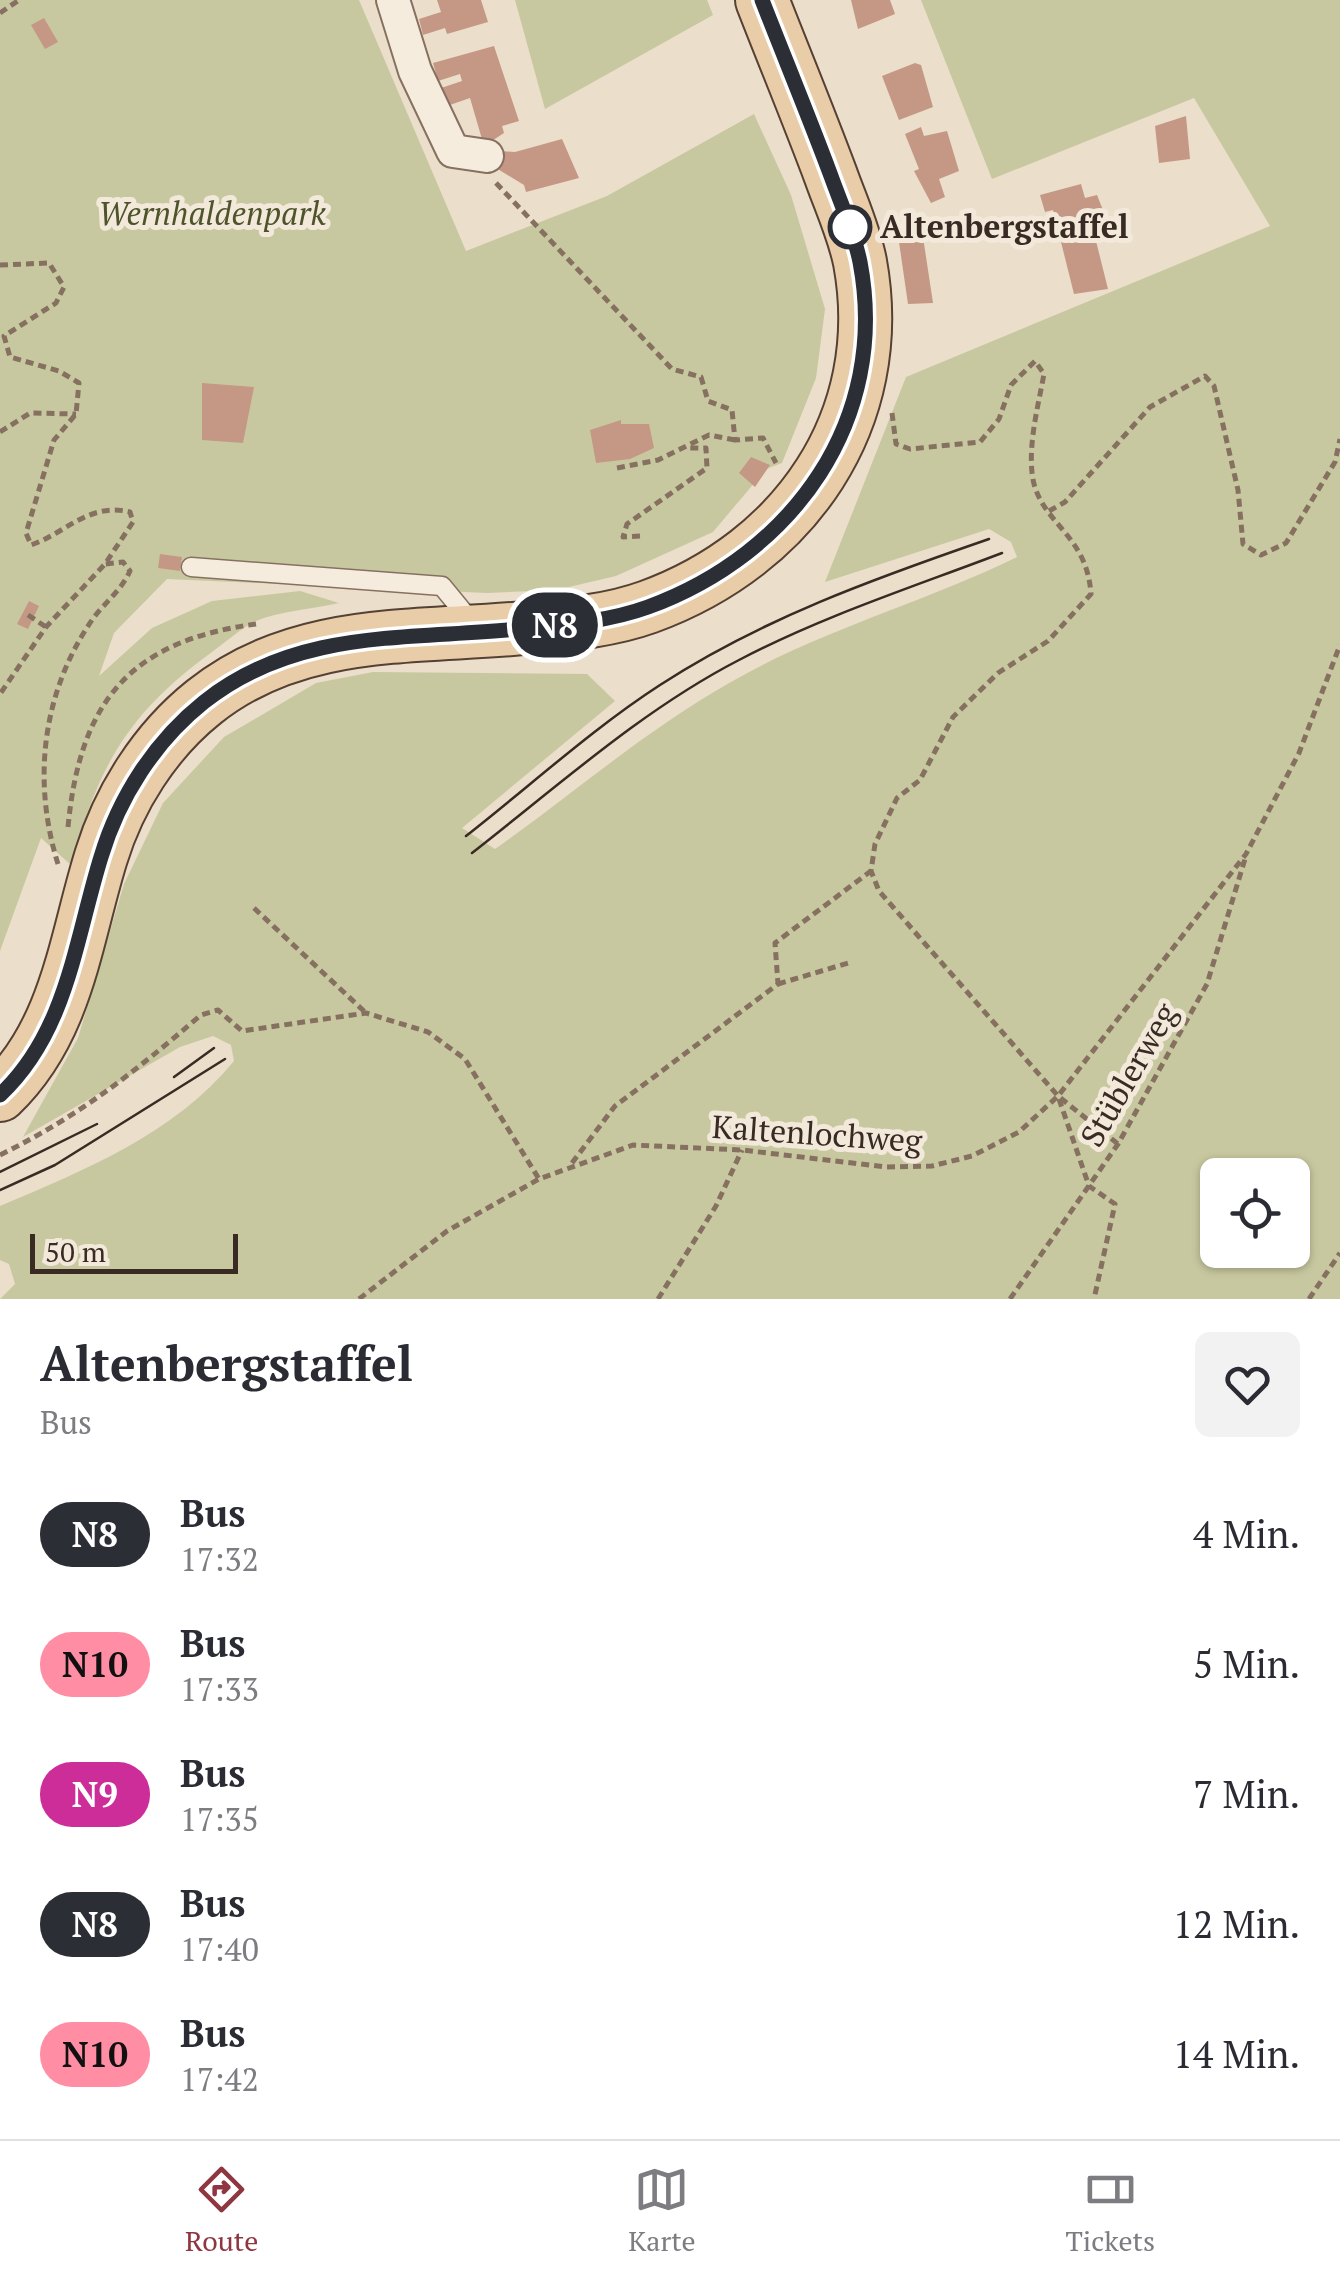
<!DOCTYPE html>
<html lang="de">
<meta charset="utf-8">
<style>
:root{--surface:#fff;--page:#f2f2f3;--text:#2b2b33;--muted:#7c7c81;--line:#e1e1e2;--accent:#8f3741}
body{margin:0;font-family:"PT Serif",serif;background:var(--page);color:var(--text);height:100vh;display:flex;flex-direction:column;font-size:38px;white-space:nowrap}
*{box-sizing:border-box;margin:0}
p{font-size:32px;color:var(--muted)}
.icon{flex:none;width:55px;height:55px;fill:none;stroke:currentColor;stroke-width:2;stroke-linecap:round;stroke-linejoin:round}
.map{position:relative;height:1299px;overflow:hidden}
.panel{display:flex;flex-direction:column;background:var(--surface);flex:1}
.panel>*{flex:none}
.badge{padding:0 20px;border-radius:32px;font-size:35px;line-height:65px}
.fabs{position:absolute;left:1200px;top:1158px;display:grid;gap:20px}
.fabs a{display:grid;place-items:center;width:110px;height:110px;border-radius:15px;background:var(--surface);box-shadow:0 2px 8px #0004;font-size:50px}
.scale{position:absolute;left:30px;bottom:25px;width:208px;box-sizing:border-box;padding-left:10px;border:5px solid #392b23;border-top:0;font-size:28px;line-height:35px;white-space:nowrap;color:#392b23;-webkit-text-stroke:8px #f3e9da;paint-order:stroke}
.map>.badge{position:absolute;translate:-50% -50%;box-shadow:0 0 0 5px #fff}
.round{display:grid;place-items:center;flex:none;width:105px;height:105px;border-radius:15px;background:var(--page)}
.head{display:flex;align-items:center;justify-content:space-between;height:170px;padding:0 40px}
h1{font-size:48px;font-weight:700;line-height:75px}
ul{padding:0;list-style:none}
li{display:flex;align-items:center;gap:30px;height:130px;padding:0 40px}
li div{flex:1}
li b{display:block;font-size:38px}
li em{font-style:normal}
li .badge{min-width:110px;font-weight:700;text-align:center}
.dock{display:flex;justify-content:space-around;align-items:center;height:140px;border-top:2px solid var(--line);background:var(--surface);font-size:28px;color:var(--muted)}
.dock a{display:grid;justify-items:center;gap:5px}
.dock .on{color:var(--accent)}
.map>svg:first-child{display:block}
.green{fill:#c8c8a0;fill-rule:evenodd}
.building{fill:#c59885}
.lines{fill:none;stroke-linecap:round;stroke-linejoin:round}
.lane-casing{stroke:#867161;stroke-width:21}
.street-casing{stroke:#867161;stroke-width:36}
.primary-casing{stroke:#554034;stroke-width:56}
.path{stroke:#867161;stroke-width:5;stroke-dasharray:8 5;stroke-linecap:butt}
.lane{stroke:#f6ecde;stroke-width:18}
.street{stroke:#f6ecde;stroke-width:32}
.primary{stroke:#e9cda8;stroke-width:52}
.tram{stroke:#392b23;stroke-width:2.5}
.line-casing{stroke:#fff;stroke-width:22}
.line{stroke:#2c2e35;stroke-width:15}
.stop-dot{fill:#fff;stroke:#2c2e35;stroke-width:5}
.labels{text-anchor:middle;stroke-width:10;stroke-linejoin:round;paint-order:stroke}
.park-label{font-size:32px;font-style:italic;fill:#4d532b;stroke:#f3e9da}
.stop-label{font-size:32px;font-weight:bold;fill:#392b23;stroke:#f3e9da;text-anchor:start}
.street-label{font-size:32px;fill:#392b23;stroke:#f3e9da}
</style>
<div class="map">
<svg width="1340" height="1299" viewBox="0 0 1340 1299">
<rect width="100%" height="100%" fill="#ebdecb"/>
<g class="green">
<path d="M 0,0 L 359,0 L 466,251 L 607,196 L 754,114 L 791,195 L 825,309 L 816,378 L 782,463 L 766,469 L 713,532 L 616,576 L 556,590 L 487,593 L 167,579 L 114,633 L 99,676 L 152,628 L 212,601 L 300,591 L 339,603 C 313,609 280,611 256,621 C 241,628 225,643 212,652 C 129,712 96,768 72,866 L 41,838 L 0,951 Z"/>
<path d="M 515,0 L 707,0 L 713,15 L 545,109 Z"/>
<path d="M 921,0 L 1340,0 L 1340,1299 L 0,1299 L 15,1284 L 9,1264 L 0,1260 L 0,1206 C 85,1170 174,1134 234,1061 L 231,1045 L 213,1036 L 180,1047 L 23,1137 L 78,1038 L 124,884 L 163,803 L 224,737 L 316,683 L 373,672 L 587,674 L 615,701 L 462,828 L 495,849 C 573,794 647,729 731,682 C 821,630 923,603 1017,557 L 1011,542 L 989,529 L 825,582 L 906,377 L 1270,226 L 1194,98 L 992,179 ZM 1218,1175 L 1292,1175 L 1292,1250 L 1218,1250 Z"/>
</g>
<g class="building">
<path d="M 437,0 L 481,0 L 488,22 L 447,34 L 445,28 L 423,35 L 419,19 L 441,12 Z"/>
<path d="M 851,0 L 890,0 L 895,14 L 858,29 Z"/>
<path d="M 44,18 L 58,42 L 45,49 L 31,25 Z"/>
<path d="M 494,46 L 519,121 L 502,126 L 504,133 L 484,146 L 470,98 L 447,106 L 441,88 L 462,81 L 460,74 L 438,81 L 433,63 Z"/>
<path d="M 915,63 L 921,65 L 933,107 L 899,120 L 882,76 Z"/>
<path d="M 1186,116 L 1190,159 L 1159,163 L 1155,126 Z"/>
<path d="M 921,127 L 924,136 L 947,131 L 959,171 L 939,179 L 945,197 L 931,203 L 914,171 L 919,169 L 905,134 Z"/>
<path d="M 562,139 L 579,178 L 526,192 L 524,185 L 486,162 L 488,150 L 515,152 Z"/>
<path d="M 1081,184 L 1085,198 L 1097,195 L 1103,210 L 1104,222 L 1092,225 L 1108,289 L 1074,294 L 1053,210 L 1045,212 L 1040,195 Z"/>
<path d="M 923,237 L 933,303 L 908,304 L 899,242 Z"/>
<path d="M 202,383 L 254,387 L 243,443 L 202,440 Z"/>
<path d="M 621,420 L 621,424 L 649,424 L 654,448 L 630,459 L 596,463 L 590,430 Z"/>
<path d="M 751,457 L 770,465 L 755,487 L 739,473 Z"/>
<path d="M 160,554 L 182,557 L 180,571 L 158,568 Z"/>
<path d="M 29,601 L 39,606 L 28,629 L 17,624 Z"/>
</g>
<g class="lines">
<g class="lane-casing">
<path id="lane" d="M 191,567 L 442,586 L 474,625"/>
</g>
<g class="street-casing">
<path id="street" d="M 393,0 L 415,71 L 453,151 L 487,156"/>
</g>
<g class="primary-casing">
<path id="primary" d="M 0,1095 C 67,1031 75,941 101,857 C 119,798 155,741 204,702 C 300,625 420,639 535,627 C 572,624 612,620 648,607 C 794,554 889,420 860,262 C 854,232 841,204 831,176 C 809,117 785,59 762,0"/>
</g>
<g class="path">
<path d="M 0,13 L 19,0"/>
<path d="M 496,183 L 672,369 L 701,377 L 708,401 L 732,410 L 735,440 L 763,438 L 776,463"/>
<path d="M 0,265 L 49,263 L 64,287 L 56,303 L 4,336 L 10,357 L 59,371 L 79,383 L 76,414 L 54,440 L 26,533 L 31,545 C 66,533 89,502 130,512 L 133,522 L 105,564 L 46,627 L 0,694"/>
<path d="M 892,413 L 896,444 L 910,449 L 980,442 L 999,419 L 1011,385 L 1035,361 L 1044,374 C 1038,407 1026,451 1034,484 C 1045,525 1087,536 1091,594 L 1048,641 L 998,673 L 953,717 L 920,780 L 897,798 L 875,844 L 871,871 L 879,891 L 1058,1096 L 1118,1144"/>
<path d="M 0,432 L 30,413 L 76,414"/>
<path d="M 617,468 L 658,460 L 709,435 L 735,440"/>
<path d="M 1049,511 L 1065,502 L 1150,407 L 1205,376 L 1214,386 L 1238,490 L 1243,544 L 1261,555 L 1286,543 L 1335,462 L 1340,439"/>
<path d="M 640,536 L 623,537 L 627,524 L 707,468 L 706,448 L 689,448"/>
<path d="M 28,615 L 46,627"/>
<path d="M 68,827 C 80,701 130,641 256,624"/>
<path d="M 58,864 C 32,781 42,693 92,620 C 104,603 121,591 130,571 L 123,562 L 105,564"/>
<path d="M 254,908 L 366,1013"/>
<path d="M 778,984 L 848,963"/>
<path d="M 1059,1099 L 1089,1186 L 1115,1204 L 1094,1299"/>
<path d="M 0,1155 C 81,1115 133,1073 201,1015 L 218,1010 L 242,1031 L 366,1013 L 428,1032 L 465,1059 L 539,1179"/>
<path d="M 572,1163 L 615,1106 L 778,984 L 775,943 L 871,871"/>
<path d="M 359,1299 L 447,1231 L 539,1179 L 633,1145 L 742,1150 L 886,1167 L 932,1166 L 972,1156 L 1019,1132 L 1058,1096 L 1246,854 L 1299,753 L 1340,645"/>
<path d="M 658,1299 L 716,1206 L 742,1150"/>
<path d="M 1010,1299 L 1118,1144 L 1207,984 L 1245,859"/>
<path d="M 1309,1299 L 1340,1253"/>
</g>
<use href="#lane" class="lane"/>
<use href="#street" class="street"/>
<use href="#primary" class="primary"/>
<g class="tram">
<path d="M 466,836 C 530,786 592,729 660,685 C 761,619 876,578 989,539"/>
<path d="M 472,853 C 558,786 642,710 739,660 C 823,616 913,587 1002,553"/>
<path d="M 174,1077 L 214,1048"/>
<path d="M 0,1172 L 97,1124"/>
<path d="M 0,1190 L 55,1165 L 225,1059"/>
</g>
</g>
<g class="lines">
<g class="line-casing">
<path id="line" d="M 0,1095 C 67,1032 75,941 101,857 C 119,797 155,741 204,702 C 297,628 408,640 518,629 C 561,625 607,622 648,607 C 793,554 890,420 860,262 C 854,232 841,204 831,176 C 809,117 785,59 762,0"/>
</g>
<use href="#line" class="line"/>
</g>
<circle class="stop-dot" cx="850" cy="227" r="20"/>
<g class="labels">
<g class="park-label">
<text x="212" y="225">Wernhaldenpark</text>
</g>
<g class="stop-label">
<text x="880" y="238">Altenbergstaffel</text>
</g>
<g class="street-label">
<text transform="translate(1129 1075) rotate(-60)" y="11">Stüblerweg</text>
<text transform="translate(817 1134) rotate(4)" y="11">Kaltenlochweg</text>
</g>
</g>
</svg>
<div class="fabs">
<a><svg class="icon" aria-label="locate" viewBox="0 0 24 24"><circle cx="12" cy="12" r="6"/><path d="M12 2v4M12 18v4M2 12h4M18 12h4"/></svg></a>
</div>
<div class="scale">50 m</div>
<b class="badge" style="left:555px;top:625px;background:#2c2e35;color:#fff">N8</b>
</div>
<section class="panel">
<div class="head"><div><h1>Altenbergstaffel</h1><p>Bus</p></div><a class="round"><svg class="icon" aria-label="heart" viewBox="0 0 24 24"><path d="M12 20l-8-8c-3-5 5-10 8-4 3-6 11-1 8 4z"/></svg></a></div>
<ul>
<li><span class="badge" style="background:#2c2e35;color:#fff">N8</span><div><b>Bus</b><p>17:32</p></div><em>4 Min.</em></li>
<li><span class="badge" style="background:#ff8ea5;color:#111">N10</span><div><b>Bus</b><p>17:33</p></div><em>5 Min.</em></li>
<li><span class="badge" style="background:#cd2d98;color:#fff">N9</span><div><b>Bus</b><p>17:35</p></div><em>7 Min.</em></li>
<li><span class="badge" style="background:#2c2e35;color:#fff">N8</span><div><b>Bus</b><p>17:40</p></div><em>12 Min.</em></li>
<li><span class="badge" style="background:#ff8ea5;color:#111">N10</span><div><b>Bus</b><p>17:42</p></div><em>14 Min.</em></li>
</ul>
</section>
<nav class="dock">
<a class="on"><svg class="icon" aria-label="directions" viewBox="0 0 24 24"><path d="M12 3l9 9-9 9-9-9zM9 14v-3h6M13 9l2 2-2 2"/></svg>Route</a>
<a><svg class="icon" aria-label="map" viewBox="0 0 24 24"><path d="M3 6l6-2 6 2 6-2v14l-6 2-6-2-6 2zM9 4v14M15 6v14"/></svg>Karte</a>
<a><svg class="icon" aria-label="tickets" viewBox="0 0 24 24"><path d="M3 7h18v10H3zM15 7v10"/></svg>Tickets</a>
</nav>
